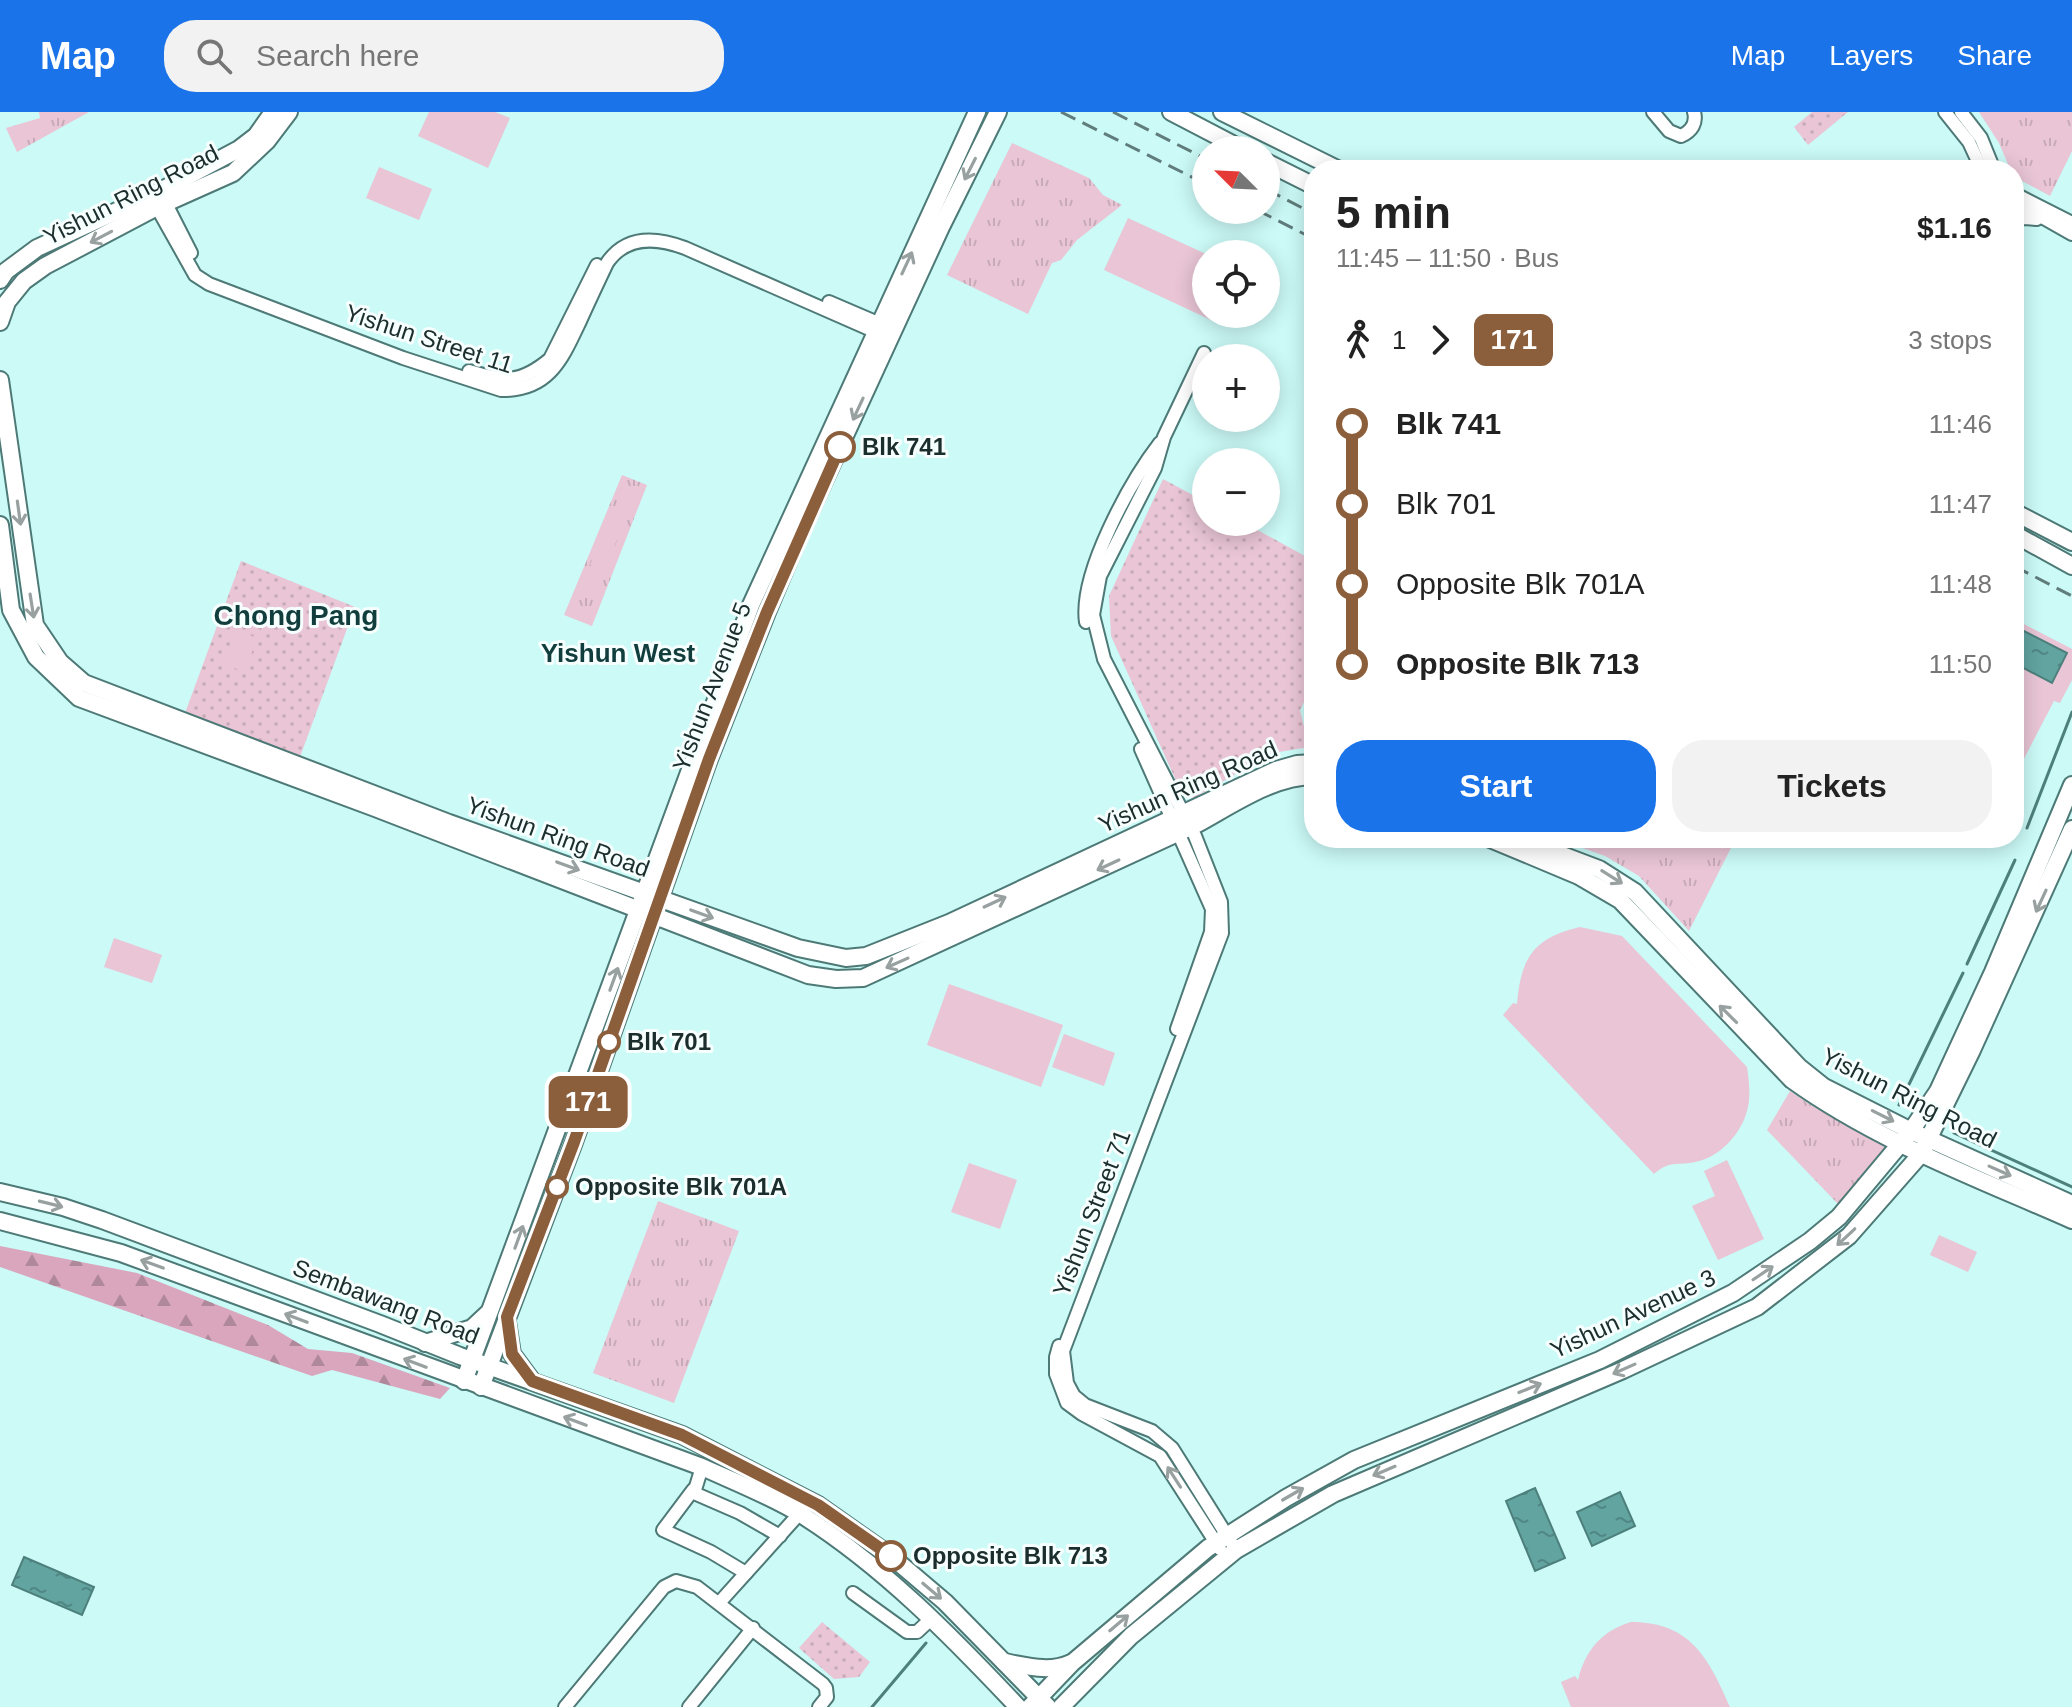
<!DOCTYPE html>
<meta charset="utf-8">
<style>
:root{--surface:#fff;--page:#f2f2f2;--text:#222;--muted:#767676;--accent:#1a73e8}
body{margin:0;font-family:Helvetica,sans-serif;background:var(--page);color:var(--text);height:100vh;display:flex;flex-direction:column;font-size:30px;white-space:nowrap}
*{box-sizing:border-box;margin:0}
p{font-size:26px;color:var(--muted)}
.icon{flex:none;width:44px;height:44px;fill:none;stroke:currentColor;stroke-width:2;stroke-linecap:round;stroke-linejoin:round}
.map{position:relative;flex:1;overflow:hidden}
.side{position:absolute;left:1304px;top:48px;width:720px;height:688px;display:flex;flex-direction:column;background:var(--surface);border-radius:32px;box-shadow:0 4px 20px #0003}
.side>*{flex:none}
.badge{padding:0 16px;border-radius:12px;font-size:28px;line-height:52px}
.needle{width:52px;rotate:294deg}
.buttons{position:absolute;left:1192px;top:24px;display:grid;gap:16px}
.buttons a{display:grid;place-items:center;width:88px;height:88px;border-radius:50%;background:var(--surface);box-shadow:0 4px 20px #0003;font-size:40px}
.map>.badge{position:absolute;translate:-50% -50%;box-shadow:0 0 0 4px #fff}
.legs{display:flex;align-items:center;gap:12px;height:88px;padding:0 32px;font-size:26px}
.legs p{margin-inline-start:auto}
.headline{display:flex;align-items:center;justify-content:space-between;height:136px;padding:0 32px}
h1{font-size:44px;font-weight:700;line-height:60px}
.primary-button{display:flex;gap:16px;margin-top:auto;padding:16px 32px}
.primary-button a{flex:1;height:92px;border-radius:32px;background:var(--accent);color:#fff;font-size:32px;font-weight:700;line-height:92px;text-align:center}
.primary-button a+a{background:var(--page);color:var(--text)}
ul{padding:0 32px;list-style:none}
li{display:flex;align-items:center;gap:28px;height:80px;font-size:30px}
li i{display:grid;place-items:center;width:12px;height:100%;margin:0 10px;background:currentColor}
li i::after{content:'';width:20px;height:20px;margin:-10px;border:6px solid;border-radius:50%;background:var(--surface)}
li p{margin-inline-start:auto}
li:first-child i{background:linear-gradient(#0000 50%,currentColor 0)}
li:last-child i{background:linear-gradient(currentColor 50%,#0000 0)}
header{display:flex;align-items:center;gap:48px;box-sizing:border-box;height:112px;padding:0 40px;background:var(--accent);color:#fff}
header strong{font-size:38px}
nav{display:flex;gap:44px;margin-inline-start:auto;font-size:28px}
.search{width:560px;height:72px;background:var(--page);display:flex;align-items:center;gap:20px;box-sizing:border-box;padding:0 28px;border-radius:32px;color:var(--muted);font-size:30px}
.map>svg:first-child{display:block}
.grass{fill:url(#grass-tufts)}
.forest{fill:url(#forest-firs)}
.park{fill:url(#park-dots)}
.pitch{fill:#e9c5d5}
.water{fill:url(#water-ripples);stroke:#4d807d;stroke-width:2}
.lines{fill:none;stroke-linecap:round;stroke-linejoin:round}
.stream{stroke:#4d807d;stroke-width:3}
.minor-casing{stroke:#4d7976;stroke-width:16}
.major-casing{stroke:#4d7976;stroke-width:20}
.minor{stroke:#fff;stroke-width:12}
.major{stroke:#fff;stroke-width:16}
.rail{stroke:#607d7b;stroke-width:3;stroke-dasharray:16 8;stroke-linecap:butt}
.oneway{stroke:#98a0a0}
.line-1-casing{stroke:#fff;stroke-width:18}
.line-1{stroke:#8b5e3c;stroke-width:12}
.stop-1-dot{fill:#fff;stroke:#8b5e3c;stroke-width:4}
.labels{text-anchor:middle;stroke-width:6;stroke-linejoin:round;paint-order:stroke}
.street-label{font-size:24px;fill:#1b2d2c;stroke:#f6fffe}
.stop-label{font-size:24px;font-weight:bold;fill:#1b2d2c;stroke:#f6fffe;text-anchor:start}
.neighbourhood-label{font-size:26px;font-weight:bold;fill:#113e3d;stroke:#f6fffe}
.quarter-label{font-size:28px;font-weight:bold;fill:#113e3d;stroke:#f6fffe}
</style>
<header>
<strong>Map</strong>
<div class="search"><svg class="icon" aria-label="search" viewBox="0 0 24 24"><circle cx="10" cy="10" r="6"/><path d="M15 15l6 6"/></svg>Search here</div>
<nav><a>Map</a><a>Layers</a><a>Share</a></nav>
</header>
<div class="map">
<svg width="2072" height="1595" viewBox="0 0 2072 1595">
<defs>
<pattern id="grass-tufts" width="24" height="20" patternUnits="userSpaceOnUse" patternTransform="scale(2)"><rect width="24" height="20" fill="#e9c5d5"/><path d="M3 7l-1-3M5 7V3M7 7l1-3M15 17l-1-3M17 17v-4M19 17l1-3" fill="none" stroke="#c7aab7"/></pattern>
<pattern id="forest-firs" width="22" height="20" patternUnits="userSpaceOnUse" patternTransform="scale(2)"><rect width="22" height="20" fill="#d9a6bd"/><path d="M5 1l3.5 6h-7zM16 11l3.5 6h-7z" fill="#af889a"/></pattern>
<pattern id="park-dots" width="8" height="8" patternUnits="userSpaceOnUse" patternTransform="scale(2)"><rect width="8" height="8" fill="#e9c5d5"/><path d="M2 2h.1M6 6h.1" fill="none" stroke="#c7aab7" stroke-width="1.8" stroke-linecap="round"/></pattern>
<pattern id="water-ripples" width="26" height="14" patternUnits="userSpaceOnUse" patternTransform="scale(2)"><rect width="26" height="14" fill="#62a4a0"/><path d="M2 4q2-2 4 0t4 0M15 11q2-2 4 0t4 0" fill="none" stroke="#508683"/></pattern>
</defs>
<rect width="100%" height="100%" fill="#cbfaf7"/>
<g class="grass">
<path d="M 39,0 L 89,0 L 17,40 L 6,16 L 40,6 Z"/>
<path d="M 1979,0 L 2072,0 L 2072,39 L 2050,84 L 2022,69 L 2014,58 L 2010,57 L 1999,31 Z"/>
<path d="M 1012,31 L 1089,66 L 1103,83 L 1122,93 L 1077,128 L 1061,148 L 1052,151 L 1028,202 L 947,163 Z"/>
<path d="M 622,363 L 647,373 L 592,514 L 564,503 Z"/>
<path d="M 1555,726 L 1736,726 L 1689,819 L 1639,764 L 1605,744 Z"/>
<path d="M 1790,979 L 1811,993 L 1889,1036 L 1838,1092 L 1767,1018 Z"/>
<path d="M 658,1089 L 739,1119 L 674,1291 L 593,1261 Z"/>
</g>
<path class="forest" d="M 0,1134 L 137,1161 L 268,1213 L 308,1237 L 352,1241 L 450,1276 L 440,1287 L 332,1258 L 312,1264 L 0,1155 Z"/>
<g class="park">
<path d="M 1812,0 L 1848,0 L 1808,33 L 1794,15 Z"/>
<path d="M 1163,367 L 1206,390 L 1206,410 L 1243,410 L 1314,449 L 1314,571 L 1300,598 L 1309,635 L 1273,641 L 1194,686 L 1182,682 L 1111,524 L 1109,484 Z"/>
<path d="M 241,449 L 355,495 L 300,645 L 185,601 Z"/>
<path d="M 822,1510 L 870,1550 L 859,1565 L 834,1567 L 799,1536 Z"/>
</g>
<g class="pitch">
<path d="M 429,0 L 495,0 L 510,6 L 488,56 L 418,24 Z"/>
<path d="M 379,55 L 432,77 L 419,108 L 366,86 Z"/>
<path d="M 1128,106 L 1206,142 L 1206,202 L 1216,202 L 1213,209 L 1104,158 Z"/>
<path d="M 606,410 L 621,416 L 606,458 L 590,453 Z"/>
<path d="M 2014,507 L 2072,537 L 2072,568 L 2060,591 L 2054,589 L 2014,666 Z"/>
<path d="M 236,518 L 257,526 L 245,560 L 223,552 Z"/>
<path d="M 1580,815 L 1622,824 L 1747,955 C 1749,969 1751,985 1747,999 C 1741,1022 1719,1046 1695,1050 C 1676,1054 1670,1048 1654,1062 L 1503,903 L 1513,891 L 1517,892 C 1521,846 1533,826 1580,815 Z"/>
<path d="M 114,826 L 162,843 L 152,871 L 104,855 Z"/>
<path d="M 949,872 L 1063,913 L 1041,975 L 927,933 Z"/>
<path d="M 1064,922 L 1115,941 L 1104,974 L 1052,955 Z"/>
<path d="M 1727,1048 L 1764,1127 L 1718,1148 L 1692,1094 L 1715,1084 L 1704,1059 Z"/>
<path d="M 969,1051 L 1017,1068 L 1000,1117 L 951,1100 Z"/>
<path d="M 1939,1123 L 1977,1140 L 1968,1160 L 1930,1143 Z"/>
<path d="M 1631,1510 C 1691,1510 1709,1547 1730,1595 L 1571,1595 L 1561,1570 L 1575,1564 L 1578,1568 C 1585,1539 1601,1519 1631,1510 Z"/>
</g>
<g class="water">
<path d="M 2014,514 L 2067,541 L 2052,571 L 2014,551 Z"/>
<path d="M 1535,1376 L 1565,1446 L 1535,1459 L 1506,1389 Z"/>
<path d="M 1620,1380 L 1635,1414 L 1592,1434 L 1577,1400 Z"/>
<path d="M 24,1445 L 94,1475 L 82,1503 L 12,1473 Z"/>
</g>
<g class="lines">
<g class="stream">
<path d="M 2027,716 L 2072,600"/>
<path d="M 1967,852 L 2015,748"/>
<path d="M 1899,993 L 1963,861"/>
<path d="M 1954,1021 L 2072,1075"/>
<path d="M 872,1595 L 926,1531"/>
</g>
<g class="minor-casing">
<g id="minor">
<path d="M 1653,0 L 1669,19 L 1681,24 C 1692,19 1697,11 1694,0"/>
<path d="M 1945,0 L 1969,30 L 1982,58"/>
<path d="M 1961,0 L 1981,26 L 1994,58"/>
<path d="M 2017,83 L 2072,111"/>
<path d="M 163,86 L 191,141"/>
<path d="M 2014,89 L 2072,122"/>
<path d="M 154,90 L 195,163 L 209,172 L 403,246 L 501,278 C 549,279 562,247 580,209 C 589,189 598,170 607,151 C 626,123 656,125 685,136 L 883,223"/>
<path d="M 2014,108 L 2024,106 L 2037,107"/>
<path d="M 829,190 L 885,214"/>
<path d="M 1204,241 L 1164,325 L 1155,356 L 1100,464 L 1093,503 L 1104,547 L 1195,724 L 1221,790 L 1222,821 L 1063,1239 L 1067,1271 L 1074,1284 L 1085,1293 L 1152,1319 L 1172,1336 L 1236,1438"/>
<path d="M 469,259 C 505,270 520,272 550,247 L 597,153"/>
<path d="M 1086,510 C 1079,462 1130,370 1160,331"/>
<path d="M 1141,637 L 1212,797 L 1211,820 L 1177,917"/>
<path d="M 1059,1234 L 1056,1245 L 1056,1262 L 1067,1291 L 1082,1302 L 1160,1344 L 1220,1437"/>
<path d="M 702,1355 L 694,1381 L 740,1401 L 780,1424"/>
<path d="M 693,1378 L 663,1418 L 711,1440 L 746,1461"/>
<path d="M 853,1481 L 907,1520 L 917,1520 L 932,1506"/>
<path d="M 719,1491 L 799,1402"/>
<path d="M 565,1595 L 664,1475 L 676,1469 L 697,1475 L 823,1572 L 826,1576 L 827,1585 L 819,1595"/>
<path d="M 689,1595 L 753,1516"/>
</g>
</g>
<g class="major-casing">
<g id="major">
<path d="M 1171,0 L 1244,38"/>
<path d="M 1222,0 L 1339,58"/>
<path d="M 1266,50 L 1314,74"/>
<path d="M 0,168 L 6,159 L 37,136 L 160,79 L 239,37 L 256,24 L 273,0"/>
<path d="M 0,210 L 7,190 L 24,169 L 45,154 L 157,95 L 233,61 L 267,29 L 289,0"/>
<path d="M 0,268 L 35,513 L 60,550 L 84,571 L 449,711 L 798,836 L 846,846 L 866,844 L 949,811 L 1276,658 L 1297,652 L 1314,651"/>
<path d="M 2014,400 L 2072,430"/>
<path d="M 0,413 L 11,498 L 36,545 L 79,586 L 375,696 L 808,863 L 836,867 L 863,866 L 1197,712 C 1232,693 1273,664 1314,664"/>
<path d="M 2014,422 L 2072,454"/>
<path d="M 1488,726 L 1579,764 L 1620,788 L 1792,968 C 1877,1029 1977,1066 2072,1108"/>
<path d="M 1528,730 L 1599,757 L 1635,780 L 1799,955 L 1824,975 L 1911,1019 L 2072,1092"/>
<path d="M 0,1080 L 63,1095 L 102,1108 L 380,1212 L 460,1244 L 682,1323 L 818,1393 L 892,1445 L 945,1490 L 1048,1595"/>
<path d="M 0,1109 L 121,1141 L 702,1355 C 735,1370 771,1384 802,1403 C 884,1455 952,1525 1018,1595"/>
<path d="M 507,1210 L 512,1242 L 532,1269"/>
<path d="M 425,1231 L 472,1216 L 487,1202"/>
<path d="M 464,1269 L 751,493 L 977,0"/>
<path d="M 481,1275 L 574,1030 L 709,647 L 767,500 L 801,419 L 941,115 L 998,0"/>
<path d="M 1004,1550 C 1027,1554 1049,1561 1071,1551"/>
<path d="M 1030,1595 L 1072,1551 L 1208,1436 L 1286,1386 L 1354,1348 L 1600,1248 L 1733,1181 L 1810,1129 L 1839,1105 L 1911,1019 L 1938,979 L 1993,860 L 2072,673"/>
<path d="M 1061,1595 L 1131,1524 L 1236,1438 L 1333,1382 L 1623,1258 L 1757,1195 L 1849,1124 L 1921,1042 L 1972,938 L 2072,717"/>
</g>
</g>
<use href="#minor" class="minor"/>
<use href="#major" class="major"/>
<g class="rail">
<path d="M 1061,0 L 1206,72"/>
<path d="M 1113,0 L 1206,47"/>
<path d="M 1266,77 L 1314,102"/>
<path d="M 1257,98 L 1314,127"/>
<path d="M 2014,454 L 2072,484"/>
</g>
</g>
<defs><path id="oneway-shaft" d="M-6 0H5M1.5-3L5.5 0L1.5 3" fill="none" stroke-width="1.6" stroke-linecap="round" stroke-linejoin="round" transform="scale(2)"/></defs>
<g class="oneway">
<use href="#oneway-shaft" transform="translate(970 57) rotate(117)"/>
<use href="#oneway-shaft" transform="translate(101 125) rotate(152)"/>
<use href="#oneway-shaft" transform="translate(907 151) rotate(-65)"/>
<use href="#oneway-shaft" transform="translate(858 297) rotate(115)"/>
<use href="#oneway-shaft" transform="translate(19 401) rotate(82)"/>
<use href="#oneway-shaft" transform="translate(32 494) rotate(81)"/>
<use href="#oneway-shaft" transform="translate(1108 753) rotate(155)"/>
<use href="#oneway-shaft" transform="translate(568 754) rotate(20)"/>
<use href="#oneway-shaft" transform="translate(1612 765) rotate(32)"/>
<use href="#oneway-shaft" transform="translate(2041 789) rotate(115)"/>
<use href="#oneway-shaft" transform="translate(995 790) rotate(-25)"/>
<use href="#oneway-shaft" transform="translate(702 802) rotate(20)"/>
<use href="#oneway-shaft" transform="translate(897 851) rotate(156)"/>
<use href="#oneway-shaft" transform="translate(614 867) rotate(-70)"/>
<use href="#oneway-shaft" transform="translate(1728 902) rotate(-135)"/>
<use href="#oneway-shaft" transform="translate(1883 1004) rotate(27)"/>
<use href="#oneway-shaft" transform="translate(2000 1059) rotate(24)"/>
<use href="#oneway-shaft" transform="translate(51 1092) rotate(14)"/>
<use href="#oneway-shaft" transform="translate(519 1125) rotate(-70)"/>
<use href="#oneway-shaft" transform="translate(1846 1125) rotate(137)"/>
<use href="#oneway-shaft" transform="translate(152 1152) rotate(-160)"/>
<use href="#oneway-shaft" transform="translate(1763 1161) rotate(-34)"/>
<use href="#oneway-shaft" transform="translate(296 1206) rotate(-159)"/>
<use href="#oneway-shaft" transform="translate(415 1251) rotate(-159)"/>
<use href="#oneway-shaft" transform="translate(1624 1257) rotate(156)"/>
<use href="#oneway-shaft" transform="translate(1530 1276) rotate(-22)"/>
<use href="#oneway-shaft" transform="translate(575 1309) rotate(-159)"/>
<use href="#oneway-shaft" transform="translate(1384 1359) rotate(157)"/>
<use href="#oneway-shaft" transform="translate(1174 1365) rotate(-123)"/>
<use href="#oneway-shaft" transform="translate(1293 1382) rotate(-30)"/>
<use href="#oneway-shaft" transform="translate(932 1479) rotate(40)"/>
<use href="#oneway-shaft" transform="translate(1119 1511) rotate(-40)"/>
</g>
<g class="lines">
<g class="line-1-casing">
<path id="line-1" d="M 840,335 L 767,500 L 709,647 L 574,1030 L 507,1205 L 512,1242 L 532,1269 L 682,1323 L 818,1393 L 891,1444"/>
</g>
<use href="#line-1" class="line-1"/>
</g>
<g class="stop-1-dot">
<circle cx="840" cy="335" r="14"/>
<circle cx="609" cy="930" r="10"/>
<circle cx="557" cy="1075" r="10"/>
<circle cx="891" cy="1444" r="14"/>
</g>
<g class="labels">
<g class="street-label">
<text transform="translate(131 83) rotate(-27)" y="8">Yishun Ring Road</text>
<text transform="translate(429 227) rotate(18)" y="8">Yishun Street 11</text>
<text transform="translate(712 575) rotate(-69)" y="8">Yishun Avenue 5</text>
<text transform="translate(1188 675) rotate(-24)" y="8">Yishun Ring Road</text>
<text transform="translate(558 725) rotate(20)" y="8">Yishun Ring Road</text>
<text transform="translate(1909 986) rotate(27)" y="8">Yishun Ring Road</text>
<text transform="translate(1092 1101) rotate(-69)" y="8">Yishun Street 71</text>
<text transform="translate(386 1190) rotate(21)" y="8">Sembawang Road</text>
<text transform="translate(1633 1202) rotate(-25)" y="8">Yishun Avenue 3</text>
</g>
<g class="stop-label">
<text x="862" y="343">Blk 741</text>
<text x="627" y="938">Blk 701</text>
<text x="575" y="1083">Opposite Blk 701A</text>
<text x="913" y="1452">Opposite Blk 713</text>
</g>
<g class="neighbourhood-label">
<text x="618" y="550">Yishun West</text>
</g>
<g class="quarter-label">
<text x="296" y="513">Chong Pang</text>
</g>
</g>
</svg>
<div class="buttons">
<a><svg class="needle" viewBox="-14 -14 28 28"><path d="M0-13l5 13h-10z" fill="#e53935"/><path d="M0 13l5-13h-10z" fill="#767676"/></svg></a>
<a><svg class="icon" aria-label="locate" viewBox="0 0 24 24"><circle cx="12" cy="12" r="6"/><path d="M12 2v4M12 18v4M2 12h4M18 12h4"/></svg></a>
<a>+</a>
<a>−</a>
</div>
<b class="badge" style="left:588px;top:990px;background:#8b5e3c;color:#fff">171</b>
<section class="side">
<div class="headline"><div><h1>5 min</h1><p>11:45 – 11:50 · Bus</p></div><b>$1.16</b></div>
<div class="legs"><svg class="icon" aria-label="walk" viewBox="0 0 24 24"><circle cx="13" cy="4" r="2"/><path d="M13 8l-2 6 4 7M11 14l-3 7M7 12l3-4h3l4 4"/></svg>1<svg class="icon" aria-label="forward" viewBox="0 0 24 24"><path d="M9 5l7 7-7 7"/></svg><b class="badge" style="background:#8b5e3c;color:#fff">171</b><p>3 stops</p></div>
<ul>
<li><i style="color:#8b5e3c"></i><b>Blk 741</b><p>11:46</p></li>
<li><i style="color:#8b5e3c"></i><span>Blk 701</span><p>11:47</p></li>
<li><i style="color:#8b5e3c"></i><span>Opposite Blk 701A</span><p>11:48</p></li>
<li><i style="color:#8b5e3c"></i><b>Opposite Blk 713</b><p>11:50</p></li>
</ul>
<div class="primary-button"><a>Start</a><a>Tickets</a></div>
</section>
</div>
